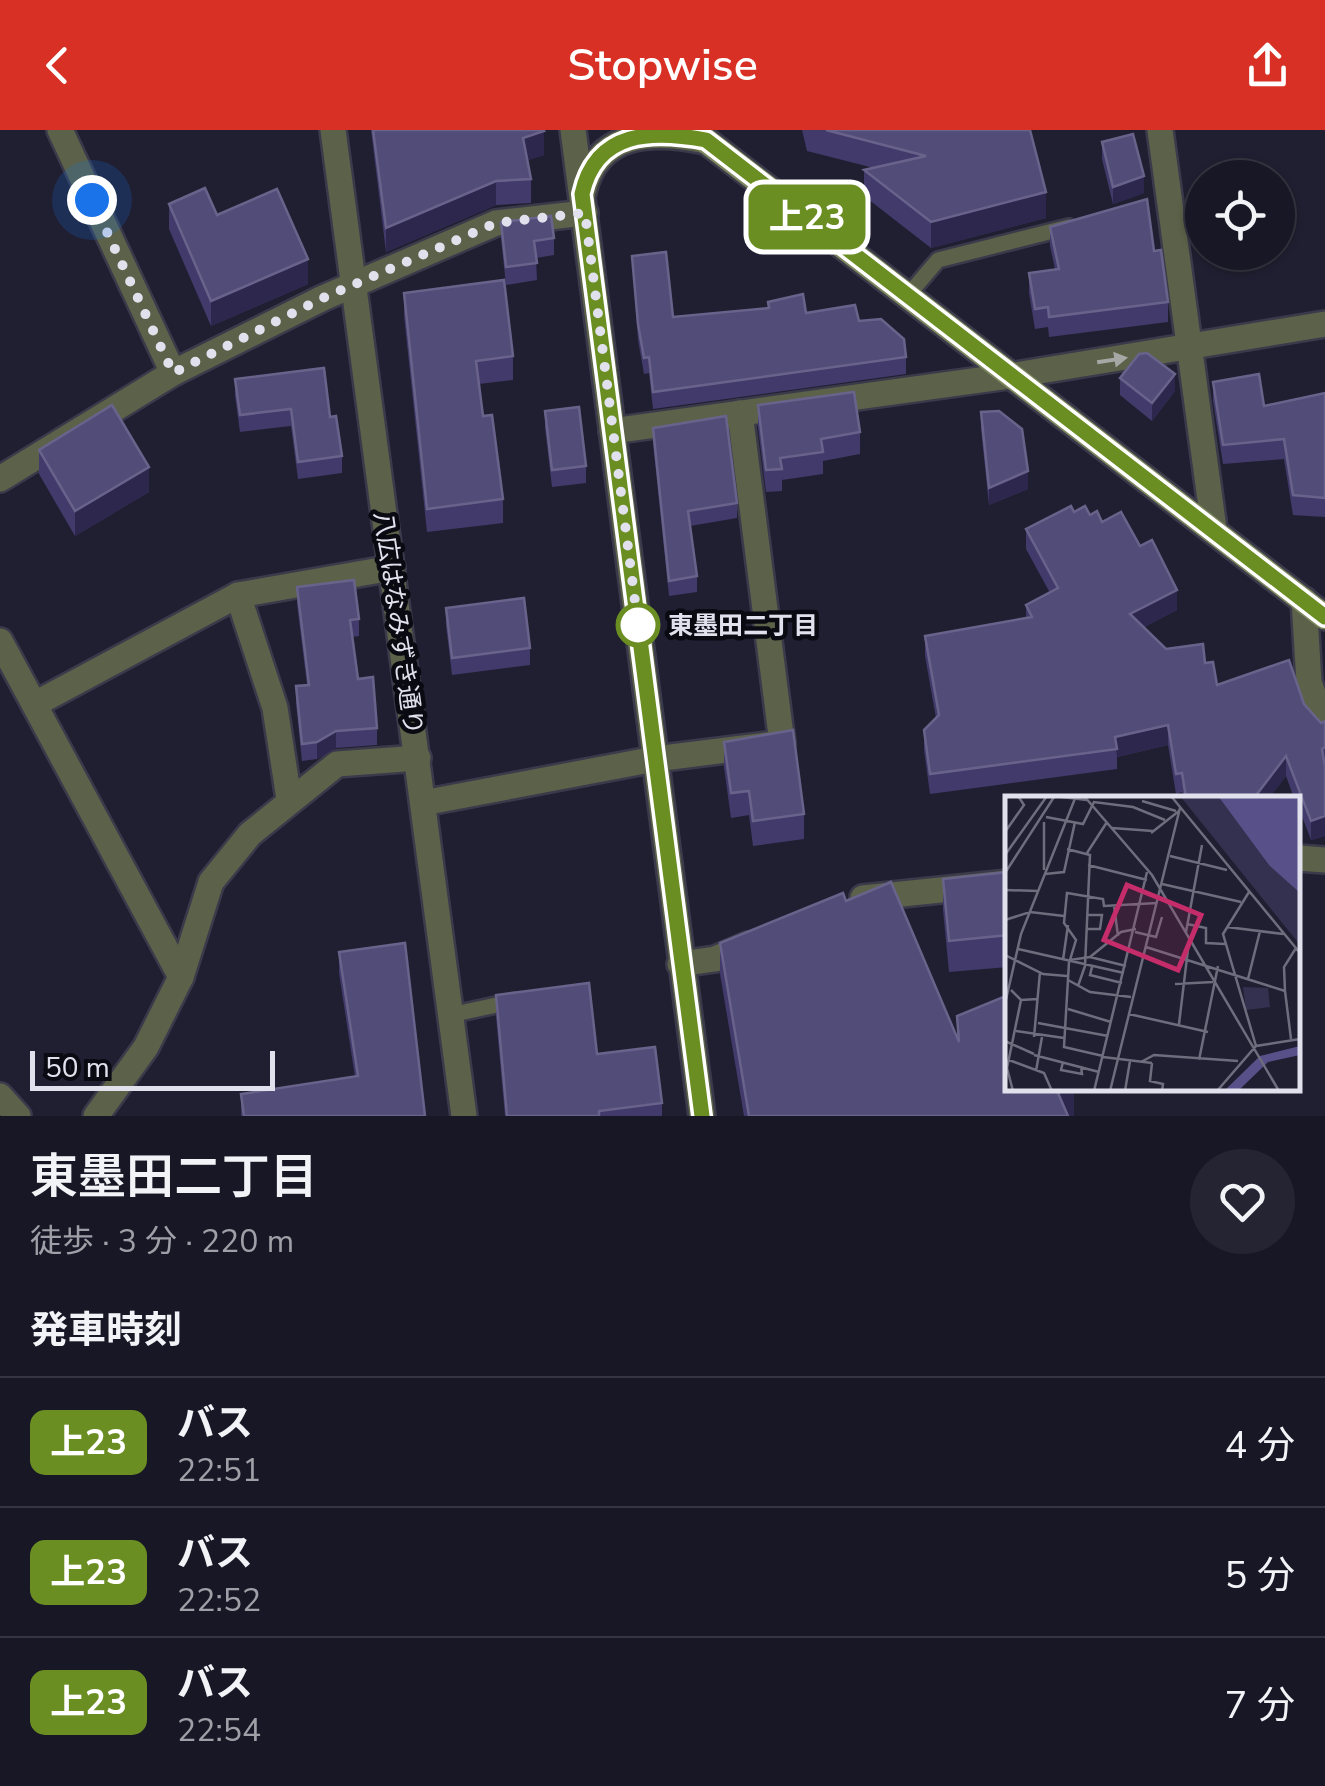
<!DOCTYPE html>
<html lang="ja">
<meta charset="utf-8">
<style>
:root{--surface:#181725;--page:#252432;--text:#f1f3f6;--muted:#9f9fa7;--line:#363642;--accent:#d93025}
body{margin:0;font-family:"Nunito Sans","Noto Sans JP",sans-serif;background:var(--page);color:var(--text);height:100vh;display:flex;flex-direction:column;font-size:38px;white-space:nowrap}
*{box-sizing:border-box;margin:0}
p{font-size:32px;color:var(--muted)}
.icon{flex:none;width:55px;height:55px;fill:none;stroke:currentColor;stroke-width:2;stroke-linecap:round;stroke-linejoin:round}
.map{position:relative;height:986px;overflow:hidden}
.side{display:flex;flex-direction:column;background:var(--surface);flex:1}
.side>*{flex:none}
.badge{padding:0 20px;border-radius:15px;font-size:35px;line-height:65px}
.fabs{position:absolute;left:1185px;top:30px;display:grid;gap:20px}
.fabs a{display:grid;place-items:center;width:110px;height:110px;border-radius:50%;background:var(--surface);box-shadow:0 2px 8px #0004,0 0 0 2px var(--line);font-size:50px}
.scale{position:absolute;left:30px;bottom:25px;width:245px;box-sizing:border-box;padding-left:10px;border:5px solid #e1e1ee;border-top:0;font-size:28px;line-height:35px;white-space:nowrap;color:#e1e1ee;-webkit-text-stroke:8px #0a0a12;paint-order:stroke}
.you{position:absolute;width:50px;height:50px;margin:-25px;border:8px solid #fff;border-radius:50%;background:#1a73e8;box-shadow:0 0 0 15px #1a73e833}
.map>.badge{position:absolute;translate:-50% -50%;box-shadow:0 0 0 5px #fff}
h2{padding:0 30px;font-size:38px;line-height:90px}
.round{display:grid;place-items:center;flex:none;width:105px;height:105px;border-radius:52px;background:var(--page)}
.overview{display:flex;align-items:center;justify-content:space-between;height:170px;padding:0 30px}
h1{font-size:48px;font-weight:600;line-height:75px}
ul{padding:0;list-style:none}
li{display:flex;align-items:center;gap:30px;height:130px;padding:0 30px;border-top:2px solid var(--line)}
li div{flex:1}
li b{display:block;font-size:38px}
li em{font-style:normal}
li .badge{min-width:110px;font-weight:700;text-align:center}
header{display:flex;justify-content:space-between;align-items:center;height:130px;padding:0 30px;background:var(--accent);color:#fff;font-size:45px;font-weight:600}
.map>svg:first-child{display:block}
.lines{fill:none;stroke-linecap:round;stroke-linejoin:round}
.service-casing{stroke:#3b3a4b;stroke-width:20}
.minor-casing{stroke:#3b3a4b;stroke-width:30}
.tertiary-casing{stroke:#3b3a4b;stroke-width:30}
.secondary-casing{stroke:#3b3a4b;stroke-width:30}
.service{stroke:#5b6249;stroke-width:15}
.minor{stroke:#5b6249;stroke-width:25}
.tertiary{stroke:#5b6249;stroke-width:25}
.secondary{stroke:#7c875e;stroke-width:25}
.wall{fill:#413a6b}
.shaded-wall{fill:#2d274e}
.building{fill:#524c79;stroke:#69638b;stroke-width:2.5}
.oneway{fill:#a5a8a4}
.line-casing{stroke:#fff;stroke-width:22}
.line{stroke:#6b8e23;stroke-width:15}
.walk{stroke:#e1e1ee;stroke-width:10;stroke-dasharray:0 18}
.stop-dot{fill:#fff;stroke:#6b8e23;stroke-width:5}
.labels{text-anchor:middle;stroke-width:9;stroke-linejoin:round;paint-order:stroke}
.street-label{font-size:25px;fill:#e1e1ee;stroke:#0a0a12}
.stop-label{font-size:25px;font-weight:bold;fill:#e1e1ee;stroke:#0a0a12;text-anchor:start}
.inset-road{fill:none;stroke:#6d6d7d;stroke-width:2.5}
.view{fill:#c52c6a;fill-opacity:0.15;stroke:#c52c6a;stroke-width:5}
.inset-edge{fill:none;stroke:#e1e1ee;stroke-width:5}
</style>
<header><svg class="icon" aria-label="back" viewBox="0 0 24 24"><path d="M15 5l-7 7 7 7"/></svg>Stopwise<svg class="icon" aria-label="share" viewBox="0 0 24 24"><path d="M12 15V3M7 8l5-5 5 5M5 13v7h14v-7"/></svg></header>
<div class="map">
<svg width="1325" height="986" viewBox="0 0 1325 986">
<rect width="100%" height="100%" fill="#201f31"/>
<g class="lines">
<g class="service-casing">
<g id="service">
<path d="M 909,164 L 938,130 L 1069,97"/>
<path d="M 450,885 L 515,871"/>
</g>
</g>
<g class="minor-casing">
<g id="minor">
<path d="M 60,0 L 173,243"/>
<path d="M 1160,0 L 1214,399"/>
<path d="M 612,301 L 1016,245 L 1325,194"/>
<path d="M 0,349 L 173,243 L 323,168 L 496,93 L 585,83"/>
<path d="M 238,465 L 275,578 L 289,669"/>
<path d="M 1304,470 L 1309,552 L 1325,597"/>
<path d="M 0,511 L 181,847"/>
<path d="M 37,573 L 238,465 L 392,438"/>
<path d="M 423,673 L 655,629 L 782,613 L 740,283"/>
<path d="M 1298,728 L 1325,730"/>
<path d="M 863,768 L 1008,753"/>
<path d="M 680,834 L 715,829 L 748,815"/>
<path d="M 0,966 L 18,986"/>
<path d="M 96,986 L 146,917 L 181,847 L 211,752 L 250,704 L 337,634 L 418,628"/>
</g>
</g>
<g class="tertiary-casing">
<g id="tertiary">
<path d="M 333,0 L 464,986"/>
<path d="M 573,0 L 702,986"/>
<path d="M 583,62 C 597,0 654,0 706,11"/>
</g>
</g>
<g class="secondary-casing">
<path id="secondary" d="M 692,0 L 1325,487"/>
</g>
<use href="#service" class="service"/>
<use href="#minor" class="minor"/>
<use href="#tertiary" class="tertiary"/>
<use href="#secondary" class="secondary"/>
</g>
<g class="wall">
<path d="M 371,0 L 543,0 L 544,25 L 527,30 L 531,49 L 531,73 L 496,75 L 386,122 Z"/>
<path d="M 802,0 L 1030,0 L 1046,88 L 931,118 L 864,66 L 864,40 L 874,38 L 807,21 Z"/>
<path d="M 1102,12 L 1144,63 L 1113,74 L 1102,29 Z"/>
<path d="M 169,74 L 217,85 L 308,154 L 211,196 L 169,99 Z"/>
<path d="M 501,92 L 554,108 L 554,125 L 536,128 L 537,150 L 506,155 L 501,109 Z"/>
<path d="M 1050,97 L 1154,121 L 1168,172 L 1168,192 L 1049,207 L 1048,197 L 1035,199 L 1029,163 L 1029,143 L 1055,139 L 1050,116 Z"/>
<path d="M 632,126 L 673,187 L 806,183 L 859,191 L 906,227 L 906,244 L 653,279 L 649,243 L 644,244 L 638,210 Z"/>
<path d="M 404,163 L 513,226 L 513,250 L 479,254 L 483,286 L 503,369 L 503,393 L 427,402 L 404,186 Z"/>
<path d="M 1120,248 L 1175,261 L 1152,291 L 1120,265 Z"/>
<path d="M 235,249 L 330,287 L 342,326 L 342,343 L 298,349 L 291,296 L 240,302 L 235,266 Z"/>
<path d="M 1213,252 L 1264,276 L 1325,263 L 1325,387 L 1293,385 L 1284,329 L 1223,334 L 1213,271 Z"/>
<path d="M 758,275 L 860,302 L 860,324 L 823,331 L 823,344 L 782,350 L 782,361 L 766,362 L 758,297 Z"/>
<path d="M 545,281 L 586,336 L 586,353 L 552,357 L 545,298 Z"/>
<path d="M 981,282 L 1028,359 L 989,375 L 981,299 Z"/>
<path d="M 653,298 L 737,373 L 737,388 L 690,396 L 697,446 L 697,462 L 669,466 L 653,313 Z"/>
<path d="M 39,320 L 149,362 L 75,406 L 39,344 Z"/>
<path d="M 1074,382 L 1090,385 L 1102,392 L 1140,416 L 1177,480 L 1144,497 L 1166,519 L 1205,533 L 1217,555 L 1304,574 L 1321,593 L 1325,591 L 1325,706 L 1311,710 L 1298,676 L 1298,668 L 1294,668 L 1286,646 L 1269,668 L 1183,668 L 1182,662 L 1176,664 L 1168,615 L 1117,627 L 1117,639 L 930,664 L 924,620 L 924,600 L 936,588 L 925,526 L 925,506 L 1026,488 L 1026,475 L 1050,463 L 1026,419 L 1026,399 Z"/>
<path d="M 297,457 L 359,489 L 359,506 L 352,507 L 358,549 L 377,598 L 377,615 L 336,618 L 317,629 L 302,631 L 296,573 L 296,556 L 307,555 L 297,474 Z"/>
<path d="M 446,478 L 530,518 L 530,535 L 452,545 L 446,495 Z"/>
<path d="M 724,612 L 804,684 L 804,709 L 753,716 L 749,685 L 731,688 L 724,637 Z"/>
<path d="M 1008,742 L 1008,837 L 949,842 L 943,780 L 943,749 Z"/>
<path d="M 846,771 L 957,906 L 957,886 L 1074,958 L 1074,986 L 744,986 L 720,844 L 720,813 Z"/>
<path d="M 339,822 L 425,986 L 241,986 L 241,964 L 355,947 L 339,843 Z"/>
<path d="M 496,865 L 597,924 L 662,973 L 662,986 L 505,986 L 496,887 Z"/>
</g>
<g class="shaded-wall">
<path d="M 544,1 L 544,25 L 523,32 L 523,8 Z"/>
<path d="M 1144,46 L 1144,63 L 1113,74 L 1113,57 Z"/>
<path d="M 496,51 L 496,75 L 386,122 L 386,98 Z"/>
<path d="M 1046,62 L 1046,88 L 931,118 L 931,92 Z"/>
<path d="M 308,129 L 308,154 L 211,196 L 211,171 Z"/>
<path d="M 1175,244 L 1175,261 L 1152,291 L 1152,273 Z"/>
<path d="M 149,337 L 149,362 L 75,406 L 75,381 Z"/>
<path d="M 1028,341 L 1028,359 L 989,375 L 989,358 Z"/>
<path d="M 1177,460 L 1177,480 L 1130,504 L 1130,484 Z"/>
<path d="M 1168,595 L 1168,615 L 1117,627 L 1115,607 Z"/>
<path d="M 336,601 L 336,618 L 317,629 L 317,612 Z"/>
<path d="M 1286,626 L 1286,646 L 1269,668 L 1254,668 Z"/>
<path d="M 1325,686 L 1325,706 L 1311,710 L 1311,691 Z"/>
<path d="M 1067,958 L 1074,958 L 1074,986 L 1058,986 L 1058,963 Z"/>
</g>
<g class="building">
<path d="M 373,0 L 543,0 L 544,1 L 523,8 L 531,49 L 496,51 L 386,98 Z"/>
<path d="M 826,0 L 1030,0 L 1046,62 L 931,92 L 864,40 L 926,26 Z"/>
<path d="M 1133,4 L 1144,46 L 1113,57 L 1102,12 Z"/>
<path d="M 205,58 L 217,85 L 277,59 L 308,129 L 211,171 L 169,74 Z"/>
<path d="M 1147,69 L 1154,121 L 1161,120 L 1168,172 L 1049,187 L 1048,177 L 1035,179 L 1029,143 L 1059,139 L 1050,97 Z"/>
<path d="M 551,86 L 554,108 L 534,111 L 537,133 L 506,137 L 501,92 Z"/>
<path d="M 666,122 L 673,187 L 769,178 L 768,172 L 803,164 L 806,183 L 855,175 L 859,191 L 881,189 L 904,209 L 906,227 L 653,262 L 649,227 L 644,228 L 638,194 L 632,126 Z"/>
<path d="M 504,150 L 513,226 L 476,231 L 483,286 L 492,285 L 503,369 L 427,379 L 404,163 Z"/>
<path d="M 1147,223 L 1175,244 L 1152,273 L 1120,248 L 1139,224 Z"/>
<path d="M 324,238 L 330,287 L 336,286 L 342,326 L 298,332 L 291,279 L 240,285 L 235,249 Z"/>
<path d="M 1259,244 L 1264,276 L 1325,263 L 1325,368 L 1293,365 L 1284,309 L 1223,315 L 1213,252 Z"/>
<path d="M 854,262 L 860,302 L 821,309 L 823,322 L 780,328 L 782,339 L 766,340 L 758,275 Z"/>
<path d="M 112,275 L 149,337 L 75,381 L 39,320 Z"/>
<path d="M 579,277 L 586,336 L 552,340 L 545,281 Z"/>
<path d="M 999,281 L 1022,299 L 1028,341 L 989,358 L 981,282 Z"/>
<path d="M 726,286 L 737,373 L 688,381 L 697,446 L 669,451 L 653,298 Z"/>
<path d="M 1071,376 L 1074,382 L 1085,376 L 1090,385 L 1097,381 L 1102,392 L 1121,382 L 1140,416 L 1152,410 L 1177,460 L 1130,484 L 1166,519 L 1203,514 L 1205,533 L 1213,532 L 1217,555 L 1289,530 L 1304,574 L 1321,593 L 1325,591 L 1325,617 L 1322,619 L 1325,637 L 1325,686 L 1311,691 L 1286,626 L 1254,668 L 1186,668 L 1182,643 L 1176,644 L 1168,595 L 1115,607 L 1117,619 L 930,644 L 924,600 L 939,585 L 925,506 L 1032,487 L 1026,475 L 1058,458 L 1026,399 Z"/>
<path d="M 354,450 L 359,489 L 350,490 L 358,549 L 373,547 L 377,598 L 336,601 L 317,612 L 302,614 L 296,556 L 309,555 L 297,457 Z"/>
<path d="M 524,468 L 530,518 L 452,528 L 446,478 Z"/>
<path d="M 793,600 L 804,684 L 753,691 L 749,661 L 731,663 L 724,612 Z"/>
<path d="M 1008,742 L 1008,805 L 949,811 L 943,749 Z"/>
<path d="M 891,752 L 959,912 L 957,886 L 1008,865 L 1008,958 L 1067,958 L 1058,963 L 1068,986 L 749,986 L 720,813 L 843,763 L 846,771 Z"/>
<path d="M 405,813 L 425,986 L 244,986 L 241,964 L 358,946 L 339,822 Z"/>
<path d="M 589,853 L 597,924 L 655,917 L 662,973 L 599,981 L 599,986 L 507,986 L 496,865 Z"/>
</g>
<defs><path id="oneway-solid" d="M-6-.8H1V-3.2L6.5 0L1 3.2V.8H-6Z" transform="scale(2.5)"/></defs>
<use class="oneway" href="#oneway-solid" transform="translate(1112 230) rotate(-9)"/>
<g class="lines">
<g class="line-casing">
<path id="line" d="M 702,986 L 582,64 C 596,0 653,0 706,10 L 1325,487"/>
</g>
<use href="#line" class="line"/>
<path class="walk" d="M 92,70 L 173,243 L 323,168 L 496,93 L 585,83 L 638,495"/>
</g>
<circle class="stop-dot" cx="638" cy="495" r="20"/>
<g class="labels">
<g class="street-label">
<text transform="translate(399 493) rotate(82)" y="9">八広はなみずき通り</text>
</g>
<g class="stop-label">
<text x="668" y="504">東墨田二丁目</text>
</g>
</g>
<g transform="translate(1005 666)">
<rect width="295" height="295" fill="#201f31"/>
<path d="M 175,0 L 213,0 L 264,68 L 295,97 L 295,149 Z" fill="#34304f"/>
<path d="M 238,191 L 263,192 L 265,211 L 241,214 Z" fill="#34304f"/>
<path d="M 213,0 L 295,0 L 295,97 L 264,69 ZM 295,250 L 295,259 L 263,266 L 233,295 L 219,295 L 255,260 Z" fill="#585189"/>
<path class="inset-road" d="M 48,0 L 82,4M 79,0 L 147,79 L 274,295M 166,0 L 295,157M 137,5 L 171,15M 41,21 L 78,28 L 89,6 L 128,11 L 160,24M 107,32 L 148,35M 0,36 L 19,9 L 13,0M 146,37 L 174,15M 62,53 L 85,59 L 80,170 L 73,190M 82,57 L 102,26M 0,59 L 42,0M 165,60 L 222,74M 83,69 L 142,84M 39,74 L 39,26M 0,77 L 49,1M 40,78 L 59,76 L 70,26M 157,88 L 236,106M 0,94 L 33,95M 244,96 L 218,138 L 251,250M 109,109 L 113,140M 0,124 L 25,116 L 59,120M 182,128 L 201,132 L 201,147 L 220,148M 222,131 L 278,138M 81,133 L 95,133 L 97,119 L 82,119M 131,133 L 116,136 L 85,161 L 65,164 L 71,144 L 59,127 L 62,97 L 98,103 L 99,110 L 152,107M 130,136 L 151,141 L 157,121M 181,136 L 197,49M 141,151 L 280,195 L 286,243M 13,153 L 119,177M 0,159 L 38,178 L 62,180M 85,161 L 121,170M 58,164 L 63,129M 64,166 L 59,251 L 98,260M 87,171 L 85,179 L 117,187M 243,183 L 255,135M 63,184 L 85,196 L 126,201M 170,188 L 208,186M 6,194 L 16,204 L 33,203M 280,195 L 279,171 L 291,152M 0,208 L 16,138 L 71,0M 63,213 L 106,226M 124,218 L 203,236M 33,227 L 103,240M 174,228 L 184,145M 11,235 L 59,242M 29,241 L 35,176M 0,245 L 29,258M 29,259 L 94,276M 98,261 L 147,267M 4,264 L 39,277 L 47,295M 194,264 L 213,170M 58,266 L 56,274 L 77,278 L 76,270M 136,266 L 149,259 L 233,265M 147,267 L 145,285 L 158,288 L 157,295M 31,275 L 37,241M 8,295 L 2,272 L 16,204M 89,295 L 142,76M 105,295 L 175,12M 120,295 L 125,265M 212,295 L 251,250 L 295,243"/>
<path class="view" d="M 122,89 L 196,119 L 173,174 L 99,144 Z"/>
<rect width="295" height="295" class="inset-edge"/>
</g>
</svg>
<div class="fabs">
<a><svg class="icon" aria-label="locate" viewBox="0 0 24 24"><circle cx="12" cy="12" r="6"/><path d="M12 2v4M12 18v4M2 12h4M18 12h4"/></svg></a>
</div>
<div class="scale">50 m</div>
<div class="you" style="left:92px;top:70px"></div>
<b class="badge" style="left:807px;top:87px;background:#6b8e23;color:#fff">上23</b>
</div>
<section class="side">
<div class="overview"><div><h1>東墨田二丁目</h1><p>徒歩 · 3 分 · 220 m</p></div><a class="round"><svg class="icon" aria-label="heart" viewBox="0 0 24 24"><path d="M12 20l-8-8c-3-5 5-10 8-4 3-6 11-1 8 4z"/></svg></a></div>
<h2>発車時刻</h2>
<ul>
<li><span class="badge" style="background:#6b8e23;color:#fff">上23</span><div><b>バス</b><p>22:51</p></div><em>4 分</em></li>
<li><span class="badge" style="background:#6b8e23;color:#fff">上23</span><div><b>バス</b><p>22:52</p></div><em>5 分</em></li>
<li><span class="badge" style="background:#6b8e23;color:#fff">上23</span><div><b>バス</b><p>22:54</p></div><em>7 分</em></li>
</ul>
</section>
